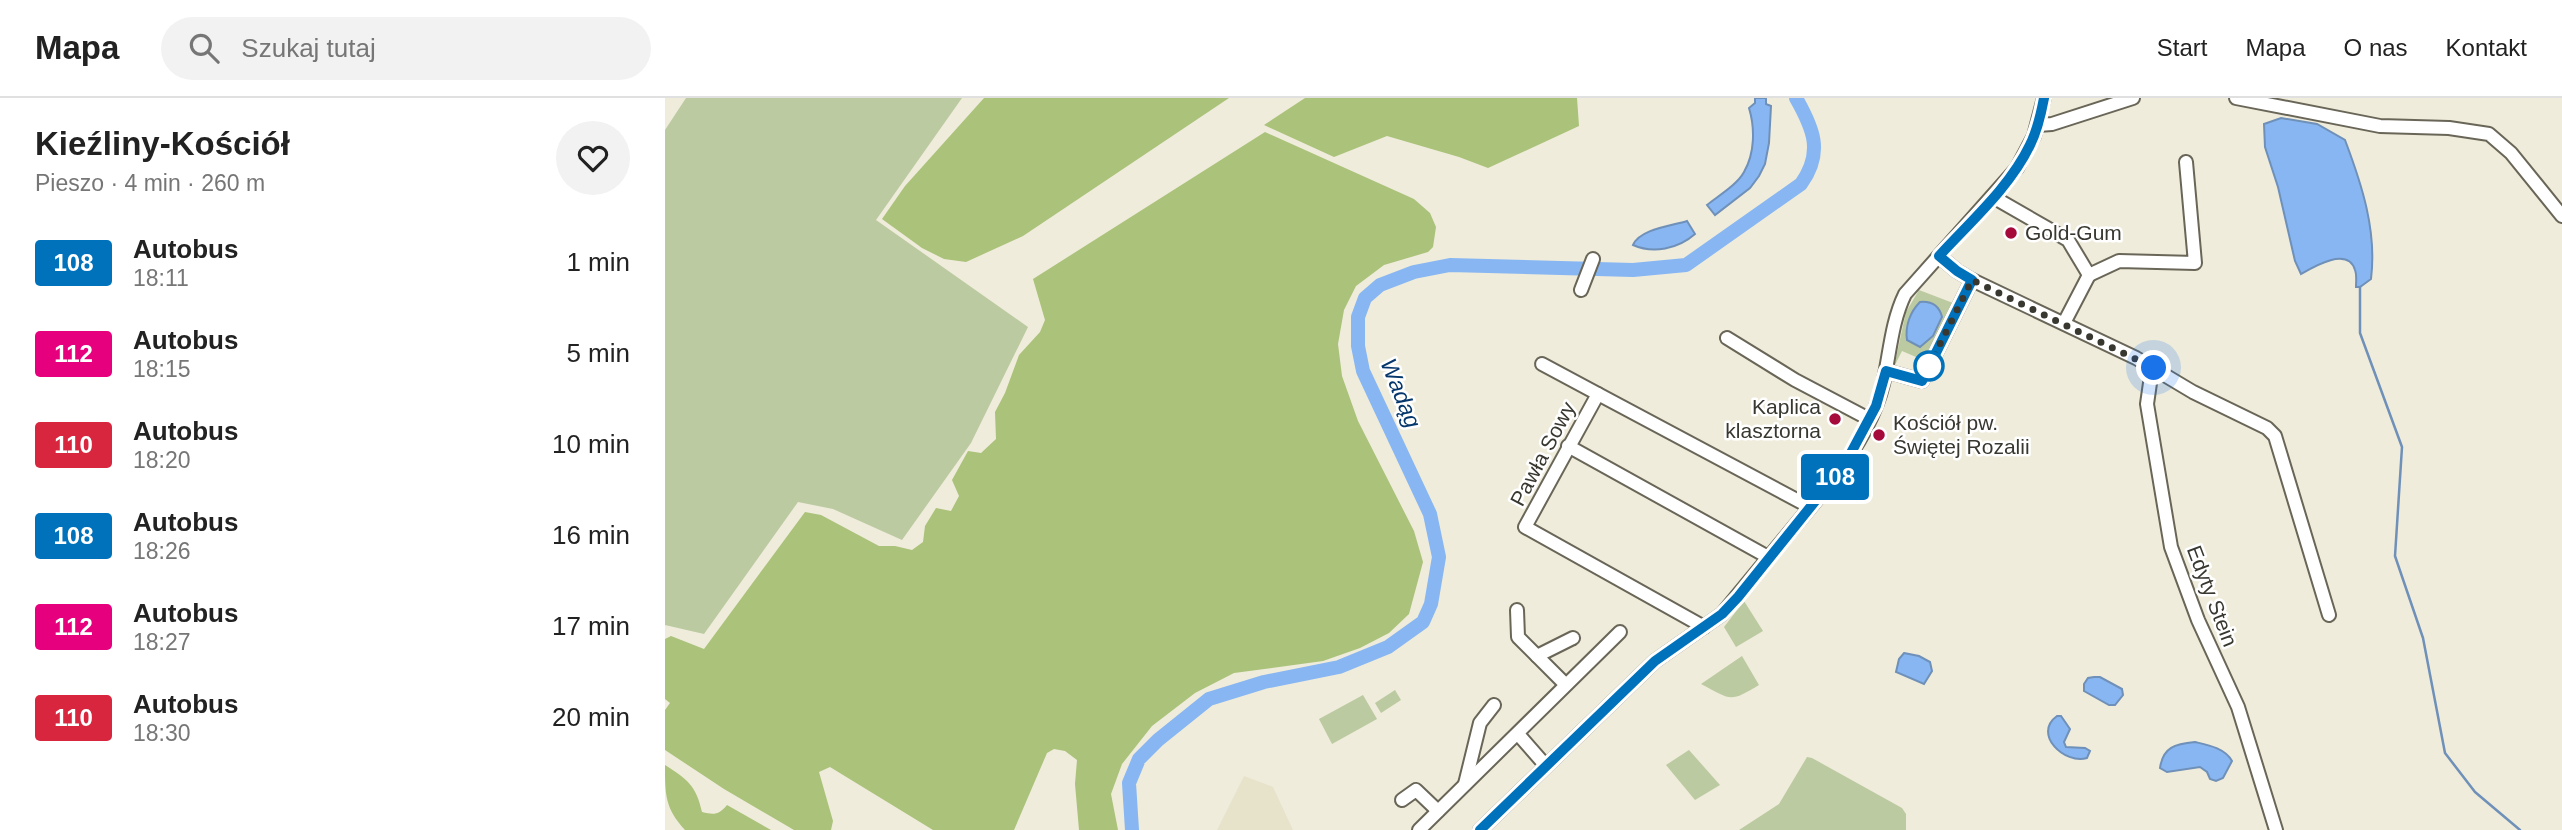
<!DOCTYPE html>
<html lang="pl">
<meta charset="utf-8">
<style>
:root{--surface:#fff;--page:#f2f2f2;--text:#222;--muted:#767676;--line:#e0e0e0}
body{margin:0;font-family:Helvetica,sans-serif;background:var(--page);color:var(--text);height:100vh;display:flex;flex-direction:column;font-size:26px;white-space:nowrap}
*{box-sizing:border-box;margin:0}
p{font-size:23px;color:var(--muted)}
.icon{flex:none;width:38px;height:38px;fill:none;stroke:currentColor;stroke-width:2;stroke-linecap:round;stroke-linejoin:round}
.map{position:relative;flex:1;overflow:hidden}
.panel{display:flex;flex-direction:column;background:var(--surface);width:665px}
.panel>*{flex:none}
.badge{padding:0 14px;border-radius:5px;font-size:24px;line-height:46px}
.you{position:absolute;width:35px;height:35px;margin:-18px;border:5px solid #fff;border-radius:50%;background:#1a73e8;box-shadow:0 0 0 10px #1a73e833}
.map>.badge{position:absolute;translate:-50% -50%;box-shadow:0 0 0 4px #fff}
.round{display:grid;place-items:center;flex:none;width:74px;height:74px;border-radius:37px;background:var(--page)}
.headline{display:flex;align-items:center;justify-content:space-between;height:119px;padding:0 35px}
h1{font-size:33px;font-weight:700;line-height:52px}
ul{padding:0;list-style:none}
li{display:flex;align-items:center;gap:21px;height:91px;padding:0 35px}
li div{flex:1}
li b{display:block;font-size:26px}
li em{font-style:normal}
li .badge{min-width:77px;font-weight:700;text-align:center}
header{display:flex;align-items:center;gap:42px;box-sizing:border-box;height:98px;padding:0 35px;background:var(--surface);border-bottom:2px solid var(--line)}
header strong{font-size:33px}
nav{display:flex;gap:38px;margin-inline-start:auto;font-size:24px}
.search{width:490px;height:63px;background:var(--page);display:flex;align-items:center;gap:18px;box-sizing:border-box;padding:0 24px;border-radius:38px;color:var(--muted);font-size:26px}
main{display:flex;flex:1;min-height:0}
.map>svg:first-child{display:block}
.built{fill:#e7e2ca}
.green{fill:#bbcaa0;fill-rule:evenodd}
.forest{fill:#aac279}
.water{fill:#87b6f2;stroke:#6f90b8;stroke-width:2}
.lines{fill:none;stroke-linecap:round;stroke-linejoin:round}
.stream{stroke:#6f90b8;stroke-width:2.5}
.river{stroke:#87b6f2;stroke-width:14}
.minor-casing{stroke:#696658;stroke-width:16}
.minor{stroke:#fff;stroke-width:12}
.line-casing{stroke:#fff;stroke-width:16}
.line{stroke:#0072bc;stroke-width:10}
.walk{stroke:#383730;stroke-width:7;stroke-dasharray:0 12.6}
.poi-dot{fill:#a50a3b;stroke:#fff;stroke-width:2.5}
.stop-dot{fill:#fff;stroke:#0072bc;stroke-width:3.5}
.labels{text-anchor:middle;stroke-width:5;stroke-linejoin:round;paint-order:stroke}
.poi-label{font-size:21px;fill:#383730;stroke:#fff;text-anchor:start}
.street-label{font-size:21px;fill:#383730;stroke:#fff}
.water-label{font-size:23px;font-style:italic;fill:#06376c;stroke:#fff}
</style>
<header>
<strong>Mapa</strong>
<div class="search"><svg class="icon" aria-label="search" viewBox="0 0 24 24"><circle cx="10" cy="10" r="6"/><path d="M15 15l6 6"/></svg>Szukaj tutaj</div>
<nav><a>Start</a><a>Mapa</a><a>O nas</a><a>Kontakt</a></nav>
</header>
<main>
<section class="panel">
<div class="headline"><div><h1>Kieźliny-Kościół</h1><p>Pieszo · 4 min · 260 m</p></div><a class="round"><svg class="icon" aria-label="heart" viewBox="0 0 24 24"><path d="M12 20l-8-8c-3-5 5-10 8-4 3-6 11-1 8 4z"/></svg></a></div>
<ul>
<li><span class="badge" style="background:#0072bc;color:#fff">108</span><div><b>Autobus</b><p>18:11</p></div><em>1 min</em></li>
<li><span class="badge" style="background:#e6007e;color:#fff">112</span><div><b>Autobus</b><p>18:15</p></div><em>5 min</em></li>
<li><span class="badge" style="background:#d7263d;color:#fff">110</span><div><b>Autobus</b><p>18:20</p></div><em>10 min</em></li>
<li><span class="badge" style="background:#0072bc;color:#fff">108</span><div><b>Autobus</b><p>18:26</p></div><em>16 min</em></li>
<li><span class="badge" style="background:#e6007e;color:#fff">112</span><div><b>Autobus</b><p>18:27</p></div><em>17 min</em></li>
<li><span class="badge" style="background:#d7263d;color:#fff">110</span><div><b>Autobus</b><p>18:30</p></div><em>20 min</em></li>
</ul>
</section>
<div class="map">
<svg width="1897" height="732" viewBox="0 0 1897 732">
<rect width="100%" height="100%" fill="#efecdb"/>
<path class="built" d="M 579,678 L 608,689 L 628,732 L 552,732 Z"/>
<g class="green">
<path d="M 21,0 L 297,0 L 211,122 L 363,229 L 306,345 L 237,442 L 168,411 L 133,404 L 39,536 L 0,527 L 0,32 Z"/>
<path d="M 1254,192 L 1288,205 L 1256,270 L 1249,266 L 1251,259 L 1237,253 L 1229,269 L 1241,214 ZM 1255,204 L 1277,219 L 1268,238 L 1241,234 L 1245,219 Z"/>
<path d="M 1079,503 L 1098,533 L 1071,549 L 1059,529 Z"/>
<path d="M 1077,558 L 1094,587 C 1064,605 1067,602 1036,586 Z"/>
<path d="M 730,592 L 736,602 L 716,615 L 710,605 Z"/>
<path d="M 698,597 L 712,621 L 667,646 L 654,621 Z"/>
<path d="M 1024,652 L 1055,687 L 1030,702 L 1001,667 Z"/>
<path d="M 1142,659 L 1147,660 L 1237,710 L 1241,716 L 1241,732 L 1074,732 L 1114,706 Z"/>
</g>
<g class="forest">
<path d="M 319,0 L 564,0 L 358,138 L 301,164 L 279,161 L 257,150 L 217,121 L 240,88 Z"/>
<path d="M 640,0 L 912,0 L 914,28 L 823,70 L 794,59 L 722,38 L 669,59 L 599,27 Z"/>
<path d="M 600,34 L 749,101 L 765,115 L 771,129 L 768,149 L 763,154 L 719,167 L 691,188 L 679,212 L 673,246 L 677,278 L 693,323 L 749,433 L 758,464 L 744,516 L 724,535 L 695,550 L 658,563 L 569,575 L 530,595 L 487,628 L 457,666 L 446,696 L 453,732 L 414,732 L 410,686 L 412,662 L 400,653 L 389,651 L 382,655 L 349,732 L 268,732 L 165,669 L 154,674 L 168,723 L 166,732 L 129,732 L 59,691 L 0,652 L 0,612 L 5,605 L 0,601 L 0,541 L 6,538 L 39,551 L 140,414 L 156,417 L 214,448 L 230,448 L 247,452 L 258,444 L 260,428 L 271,410 L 286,413 L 294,398 L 287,382 L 303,353 L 316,355 L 331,341 L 330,314 L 340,295 L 354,257 L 375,234 L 380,222 L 368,181 Z"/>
<path d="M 0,667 C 22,681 31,687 37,714 C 49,717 54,717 62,707 L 106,732 L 20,732 C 0,710 0,697 0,667 Z"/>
</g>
<g class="water">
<path d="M 1090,0 L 1101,0 L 1101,6 L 1106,8 L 1104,45 L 1100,66 L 1094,78 L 1085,90 L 1050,117 L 1042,107 C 1053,98 1072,87 1079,74 C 1090,55 1090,30 1084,10 L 1090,5 Z"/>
<path d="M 1616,20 L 1652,26 L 1680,42 C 1697,87 1712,133 1706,181 L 1695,189 L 1691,189 C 1691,184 1692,177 1690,172 C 1683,148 1648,169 1636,176 L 1630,163 L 1613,89 L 1600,49 L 1599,26 Z"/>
<path d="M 1022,123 L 1030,136 C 1013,151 988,156 968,147 C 975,131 1006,128 1022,123 Z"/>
<path d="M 1255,204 C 1266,203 1274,207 1277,219 L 1268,238 L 1255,249 L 1242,242 C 1240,228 1245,214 1255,204 Z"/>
<path d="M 1239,555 L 1254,558 L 1265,564 L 1267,573 L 1259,586 L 1231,574 L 1234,561 Z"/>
<path d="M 1429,579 L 1435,579 L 1457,591 L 1458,597 L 1450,607 L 1444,607 L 1419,593 L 1419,586 L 1423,580 Z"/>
<path d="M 1392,618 L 1396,618 L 1405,631 L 1399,644 L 1401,649 L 1420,650 L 1425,653 L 1422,660 C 1400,667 1367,636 1392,618 Z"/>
<path d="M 1530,644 C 1543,647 1560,650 1567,663 L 1558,680 L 1551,683 L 1545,681 L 1542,674 L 1535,669 L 1502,674 L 1495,670 C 1498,649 1510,646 1530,644 Z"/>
</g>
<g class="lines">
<path class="stream" d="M 1695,189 L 1695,235 L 1737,349 L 1730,458 L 1758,540 L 1780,655 L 1810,694 L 1855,732"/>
<path class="river" d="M 467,732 L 464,685 L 474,661 L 493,642 L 544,601 L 599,584 L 674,569 L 723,549 L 758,524 L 766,506 L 774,459 L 765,416 L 698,273 L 693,248 L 693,219 L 700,200 L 715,187 L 749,174 L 785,167 L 968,172 L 1021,167 L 1136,86 C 1159,54 1148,30 1131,0"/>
<g class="minor-casing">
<g id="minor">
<path d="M 1571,0 L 1715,28 L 1784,30 L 1824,36 L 1846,55 L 1897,118"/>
<path d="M 1373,27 L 1387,26 L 1468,0"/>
<path d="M 1328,99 L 1403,142 L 1424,177 L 1454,163 L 1530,165 L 1521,64"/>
<path d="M 1274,158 L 1292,173 L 1307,182 L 1471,260 L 1528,294 L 1602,330 L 1610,338 L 1664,517"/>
<path d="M 916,192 L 928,161"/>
<path d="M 1399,225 L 1424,177"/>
<path d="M 1062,240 L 1130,282 L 1204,321"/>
<path d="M 877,266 L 933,296"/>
<path d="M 1489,270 L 1486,278 L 1482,306 L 1506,449 L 1533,522 L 1573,609 L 1611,732"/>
<path d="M 1221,273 L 1257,283 L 1307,182"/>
<path d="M 903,348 L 1103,459"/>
<path d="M 852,512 L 853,539 L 900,586"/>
<path d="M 1039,529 L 860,429 L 933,296 L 1145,409"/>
<path d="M 872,558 L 908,540"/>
<path d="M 853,636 L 881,668"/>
<path d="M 800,686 L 815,625 L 829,607"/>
<path d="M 737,702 L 751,692 L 773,713"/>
<path d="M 754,732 L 955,534"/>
<path d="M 815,732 L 990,563 L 1057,516 L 1167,383 C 1188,355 1210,320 1218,286 C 1225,256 1226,225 1240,196 L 1352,70 L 1369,38 L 1379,0"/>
</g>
</g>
<use href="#minor" class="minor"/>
</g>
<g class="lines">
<g class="line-casing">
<path id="line" d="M 815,732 L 990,563 L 1057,516 L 1073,499 L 1180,366 L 1211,308 L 1221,273 L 1257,283 L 1307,182 L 1292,173 L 1274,158 C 1305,124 1345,89 1365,47 C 1372,33 1376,16 1379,0"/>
</g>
<use href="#line" class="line"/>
<path class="walk" d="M 1264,268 L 1307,182 L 1489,270"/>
</g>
<g class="poi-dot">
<circle cx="1346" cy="135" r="7"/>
<circle cx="1170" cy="321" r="7"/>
<circle cx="1214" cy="337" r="7"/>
</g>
<circle class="stop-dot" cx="1264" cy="268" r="14"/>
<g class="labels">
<g class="poi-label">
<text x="1360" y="142">Gold-Gum</text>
<text x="1156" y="316" text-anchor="end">Kaplica<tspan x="1156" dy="24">klasztorna</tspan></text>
<text x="1228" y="332">Kościół pw.<tspan x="1228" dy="24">Świętej Rozalii</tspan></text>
</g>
<g class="street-label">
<text transform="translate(878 356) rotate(-62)" y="7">Pawła Sowy</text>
<text transform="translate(1547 498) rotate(69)" y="7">Edyty Stein</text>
</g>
<g class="water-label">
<text transform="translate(736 295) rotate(68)" y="8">Wadąg</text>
</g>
</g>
</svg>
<div class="you" style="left:1489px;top:270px"></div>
<b class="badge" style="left:1170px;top:379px;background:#0072bc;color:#fff">108</b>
</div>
</main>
